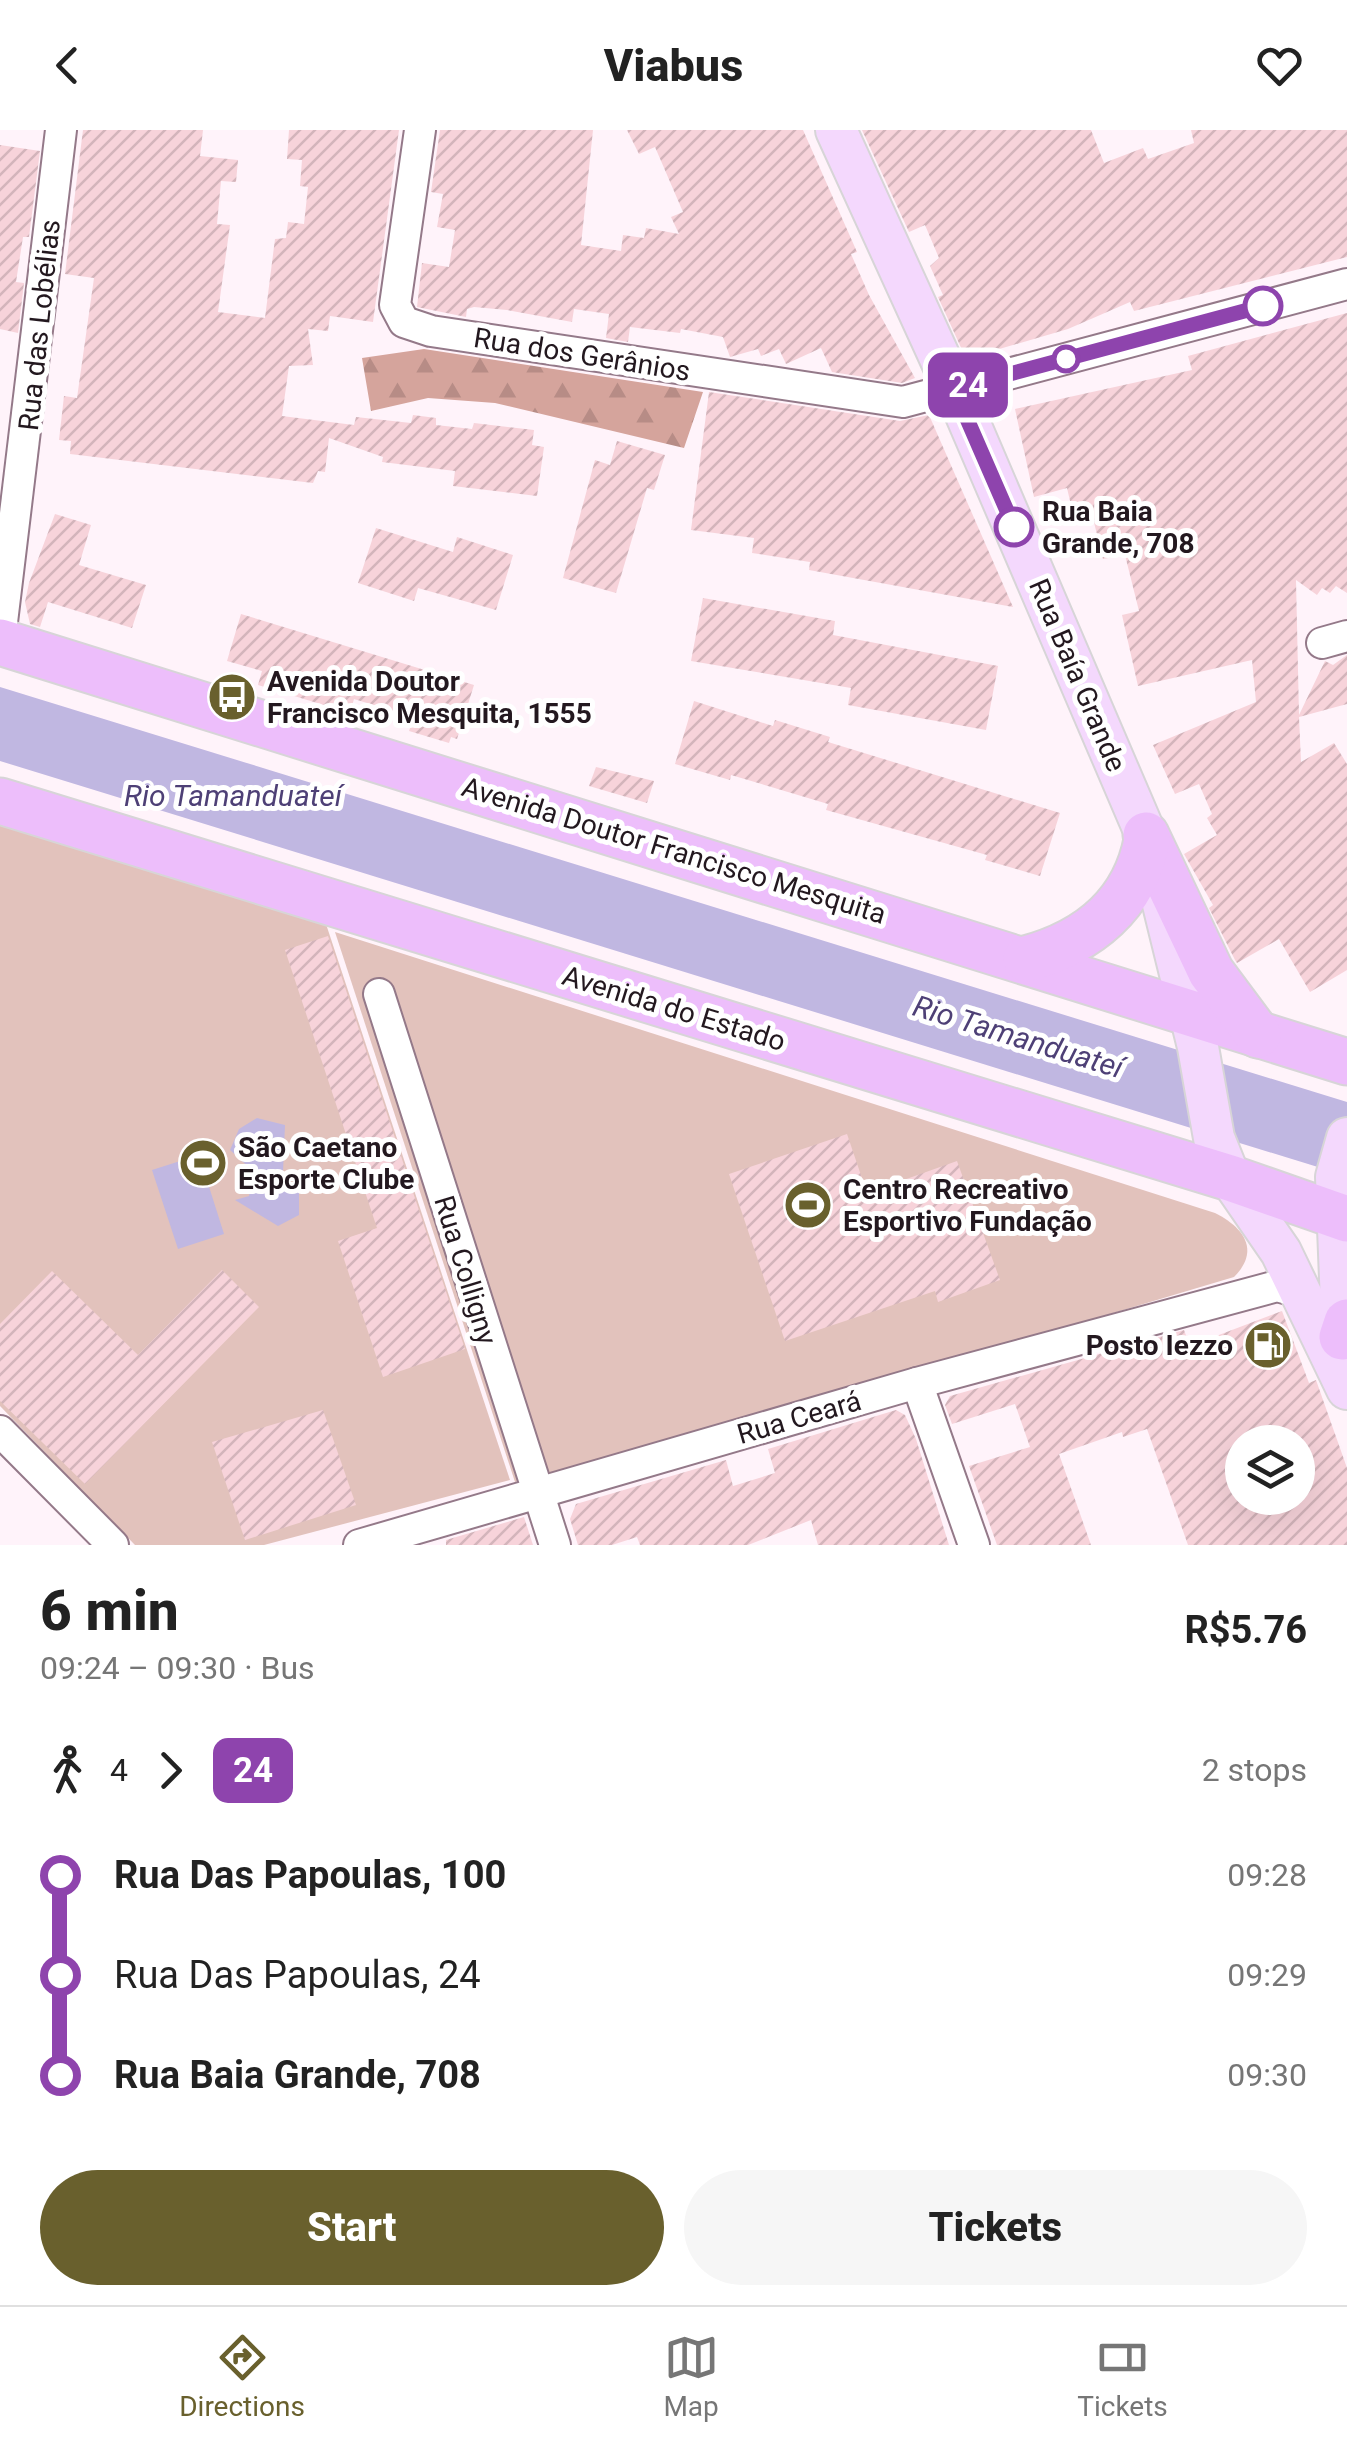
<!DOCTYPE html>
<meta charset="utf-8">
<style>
:root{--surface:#fff;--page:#f6f6f6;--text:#222;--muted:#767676;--line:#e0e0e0;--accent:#69602d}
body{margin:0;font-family:Roboto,sans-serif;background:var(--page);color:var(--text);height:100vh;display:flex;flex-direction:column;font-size:38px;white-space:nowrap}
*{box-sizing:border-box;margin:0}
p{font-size:32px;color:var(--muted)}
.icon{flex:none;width:55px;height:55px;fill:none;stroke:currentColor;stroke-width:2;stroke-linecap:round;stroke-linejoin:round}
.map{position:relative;height:1415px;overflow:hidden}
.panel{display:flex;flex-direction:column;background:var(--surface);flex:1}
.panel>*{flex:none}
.badge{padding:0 20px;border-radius:15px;font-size:35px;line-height:65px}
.tools{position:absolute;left:1225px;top:1295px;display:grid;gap:20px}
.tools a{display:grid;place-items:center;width:90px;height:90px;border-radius:50%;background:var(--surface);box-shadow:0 10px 40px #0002;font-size:50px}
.map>.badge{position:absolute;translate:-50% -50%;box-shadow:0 0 0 5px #fff}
.legs{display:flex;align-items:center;gap:15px;height:110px;padding:0 40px;font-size:32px}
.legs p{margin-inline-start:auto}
.head{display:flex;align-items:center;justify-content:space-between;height:170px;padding:0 40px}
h1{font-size:55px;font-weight:800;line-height:75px}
.cta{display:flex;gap:20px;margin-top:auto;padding:20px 40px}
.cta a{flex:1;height:115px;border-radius:60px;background:var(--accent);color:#fff;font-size:40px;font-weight:800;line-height:115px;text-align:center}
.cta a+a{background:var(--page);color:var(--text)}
ul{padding:0 40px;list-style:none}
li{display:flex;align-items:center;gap:35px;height:100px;font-size:38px}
li i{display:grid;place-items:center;width:15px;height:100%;margin:0 12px;background:currentColor}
li i::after{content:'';width:25px;height:25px;margin:-12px;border:8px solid;border-radius:50%;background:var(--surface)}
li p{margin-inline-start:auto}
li:first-child i{background:linear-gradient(#0000 50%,currentColor 0)}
li:last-child i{background:linear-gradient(currentColor 50%,#0000 0)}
header{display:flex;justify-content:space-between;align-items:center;height:130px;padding:0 40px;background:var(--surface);font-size:45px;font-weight:800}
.dock{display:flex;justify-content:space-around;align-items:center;height:140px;border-top:2px solid var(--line);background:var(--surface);font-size:28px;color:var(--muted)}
.dock a{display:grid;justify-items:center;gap:5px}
.dock .on{color:var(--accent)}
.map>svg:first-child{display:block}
.forest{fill:url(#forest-firs)}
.garden{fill:#e2c2bc}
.water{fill:#c0b7e1}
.building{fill:url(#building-hatch);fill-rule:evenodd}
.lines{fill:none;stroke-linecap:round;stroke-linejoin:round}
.minor-casing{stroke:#947989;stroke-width:34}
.major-casing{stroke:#d7d5d7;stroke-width:44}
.highway-casing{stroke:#d7d5d7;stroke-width:49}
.minor{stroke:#fff;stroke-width:30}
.major{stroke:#f4d8fd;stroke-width:40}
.highway{stroke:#edbefb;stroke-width:45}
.line-1-casing{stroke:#fff;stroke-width:22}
.line-1{stroke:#8e44ad;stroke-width:15}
.stop-1-dot{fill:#fff;stroke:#8e44ad;stroke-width:5}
.labels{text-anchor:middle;stroke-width:10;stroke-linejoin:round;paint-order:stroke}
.street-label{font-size:28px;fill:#23181f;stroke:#fff}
.stop-label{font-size:28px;font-weight:bold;fill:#23181f;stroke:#fff;text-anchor:start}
.poi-label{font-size:28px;font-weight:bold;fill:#23181f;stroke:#fff;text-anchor:start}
.water-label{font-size:30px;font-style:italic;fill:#4e4076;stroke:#fff}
</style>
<header><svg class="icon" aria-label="back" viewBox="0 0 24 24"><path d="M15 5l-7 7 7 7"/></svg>Viabus<svg class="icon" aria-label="heart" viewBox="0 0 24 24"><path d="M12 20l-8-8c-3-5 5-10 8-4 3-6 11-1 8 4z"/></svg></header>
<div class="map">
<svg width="1347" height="1415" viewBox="0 0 1347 1415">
<defs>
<pattern id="forest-firs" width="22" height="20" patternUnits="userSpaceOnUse" patternTransform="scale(2.5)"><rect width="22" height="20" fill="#d5a49c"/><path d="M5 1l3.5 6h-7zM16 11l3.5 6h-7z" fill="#b78c86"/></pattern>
<pattern id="building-hatch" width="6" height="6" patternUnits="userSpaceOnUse" patternTransform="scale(2.5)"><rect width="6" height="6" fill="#f7d3da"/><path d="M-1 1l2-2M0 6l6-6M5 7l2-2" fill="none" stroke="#d3b4bb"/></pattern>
</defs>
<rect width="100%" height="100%" fill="#fff3fa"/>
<path class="forest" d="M 424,219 L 703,262 L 684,318 L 495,273 L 428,268 L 371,281 L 362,228 Z"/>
<g class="garden">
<path d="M 0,695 L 325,791 L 510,1350 L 264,1415 L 135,1415 L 0,1276 Z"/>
<path d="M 335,802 L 1215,1083 C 1243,1097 1261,1120 1234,1147 L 909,1244 L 515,1352 Z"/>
</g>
<g class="water">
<path d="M 0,557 L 1347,972 L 1347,1046 L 0,631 Z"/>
<path d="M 257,988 L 285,995 L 283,1042 L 299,1063 L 299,1085 L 278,1096 L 235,1070 L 249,1066 L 254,1042 L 230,1020 L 239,999 Z"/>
<path d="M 199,1025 L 224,1104 L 178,1119 L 152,1040 Z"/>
</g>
<g class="building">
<path d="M 83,0 L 203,0 L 200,26 L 238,30 L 236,52 L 221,51 L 217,94 L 230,95 L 218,182 L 265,188 L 275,109 L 286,108 L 288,92 L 304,94 L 308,57 L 300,56 L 302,30 L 287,29 L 289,0 L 399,0 L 373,192 L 330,186 L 328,201 L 308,199 L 313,235 L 289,236 L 282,286 L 354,295 L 356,287 L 411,293 L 413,285 L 436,288 L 436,295 L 472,299 L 474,293 L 534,300 L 532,315 L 544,317 L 537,366 L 453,356 L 455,341 L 382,332 L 383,327 L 329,308 L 325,342 L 318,341 L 313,353 L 70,324 L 71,311 L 59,310 L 64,266 L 77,268 L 94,148 L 65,144 Z"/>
<path d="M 440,0 L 593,0 L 581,115 L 621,121 L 623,105 L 644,108 L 646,98 L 679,104 L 671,87 L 683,82 L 655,17 L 639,24 L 627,0 L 803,0 L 857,122 L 851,124 L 869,165 L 915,248 L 902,253 L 832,242 L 821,218 L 786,234 L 779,219 L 761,226 L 758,219 L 730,227 L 723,207 L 681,199 L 680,203 L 630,197 L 628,212 L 606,208 L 609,184 L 574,179 L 572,192 L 507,180 L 474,177 L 467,179 L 466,187 L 417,177 L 422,133 L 449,137 L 455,100 L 437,97 L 443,64 L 431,62 Z"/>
<path d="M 862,0 L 1091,0 L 1104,33 L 1143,18 L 1148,29 L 1194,13 L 1191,0 L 1347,0 L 1347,127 L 1134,181 L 1130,172 L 1068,199 L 972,227 L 963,222 L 938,167 L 943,165 L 930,136 L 939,128 L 925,95 L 909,102 Z"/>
<path d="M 0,15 L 40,21 L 29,107 L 23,107 L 16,152 L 24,153 L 18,203 L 0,199 Z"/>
<path d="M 1347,183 L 1347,463 L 1336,456 L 1330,463 L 1322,458 L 1317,465 L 1296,450 L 1299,585 L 1325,531 L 1333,535 L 1347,525 L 1347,574 L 1299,587 L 1301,632 L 1334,613 L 1347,634 L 1347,840 L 1310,862 L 1279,809 L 1237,833 L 1235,830 L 1209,778 L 1213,775 L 1184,724 L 1217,705 L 1207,688 L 1212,684 L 1199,654 L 1175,664 L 1153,615 L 1256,572 L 1252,530 L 1138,556 L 1122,485 L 1139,481 L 1125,425 L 1103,429 L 1089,372 L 1071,375 L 1067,358 L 1034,367 L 1015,279 L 1192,240 L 1188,226 Z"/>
<path d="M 709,262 L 900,291 L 929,285 L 1013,477 L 809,440 L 810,432 L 752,423 L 754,408 L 691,400 Z"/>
<path d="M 617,311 L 665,325 L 654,360 L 647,358 L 616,463 L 563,448 L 595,330 L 610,335 Z"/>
<path d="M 55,384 L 91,395 L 79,435 L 146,455 L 132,498 L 48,472 L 40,497 L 30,494 L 25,472 L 29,453 Z"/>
<path d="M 376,398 L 453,422 L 457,407 L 513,425 L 496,480 L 418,458 L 414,471 L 358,453 Z"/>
<path d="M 703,468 L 835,491 L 833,505 L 998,536 L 986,600 L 848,575 L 851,558 L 691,531 Z"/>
<path d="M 241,484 L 474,555 L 457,609 L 451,607 L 449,613 L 409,601 L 414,587 L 367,573 L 354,569 L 350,583 L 258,555 L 262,541 L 227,531 Z"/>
<path d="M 694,571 L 773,596 L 775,590 L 830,607 L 828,612 L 1060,683 L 1040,746 L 985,730 L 987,725 L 826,680 L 828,674 L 731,645 L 730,650 L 675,634 Z"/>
<path d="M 596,637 L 654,651 L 647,673 L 589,656 Z"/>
<path d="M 328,806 L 465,1219 L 383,1247 L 338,1111 L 377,1098 L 285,820 Z"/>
<path d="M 847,1004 L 867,1063 L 957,1031 L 1000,1150 L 938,1172 L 935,1161 L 785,1211 L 729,1044 Z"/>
<path d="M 222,1140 L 259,1177 L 85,1354 L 0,1271 L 0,1194 L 52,1141 L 138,1225 Z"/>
<path d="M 1282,1181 L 1309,1253 L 1316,1250 L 1347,1338 L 1347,1415 L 1188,1415 L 1147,1299 L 1123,1307 L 1122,1302 L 1059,1324 L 1091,1415 L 997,1415 L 969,1336 L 1030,1317 L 1015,1274 L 952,1294 L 945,1275 L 950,1266 L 1184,1200 L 1190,1216 ZM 1242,1312 L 1298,1312 L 1298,1368 L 1242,1368 Z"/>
<path d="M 323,1280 L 356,1375 L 245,1410 L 212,1312 Z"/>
<path d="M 896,1280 L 905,1285 L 916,1309 L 949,1415 L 818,1415 L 811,1390 L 748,1415 L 640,1415 L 637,1407 L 612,1415 L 578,1415 L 570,1389 L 576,1374 L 726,1330 L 733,1356 L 775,1343 L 768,1319 Z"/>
<path d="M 524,1387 L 533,1415 L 446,1415 L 446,1410 Z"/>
</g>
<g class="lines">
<g class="minor-casing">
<g id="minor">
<path d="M 420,0 L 395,175 L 404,192 L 431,201 L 903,272 L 1347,154"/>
<path d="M 0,509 L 61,0"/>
<path d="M 1322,513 L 1347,506"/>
<path d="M 379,864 L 555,1415"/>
<path d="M 917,1253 L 974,1415"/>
<path d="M 0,1301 L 113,1415"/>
<path d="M 359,1415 L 917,1253 L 1277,1156 L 1302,1163"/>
</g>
</g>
<g class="major-casing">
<g id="major">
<path d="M 836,0 L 966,285 L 1146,705 L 1198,917 L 1214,1008 L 1230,1048 L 1281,1122 L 1347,1259"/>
<path d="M 1343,1225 L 1336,1047 L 1347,1008"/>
</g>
</g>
<g class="highway-casing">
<g id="highway">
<path d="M 0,512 L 1347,932"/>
<path d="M 0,671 L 1230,1048 L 1347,1089"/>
<path d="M 1146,705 L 1211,842 L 1258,905"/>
<path d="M 1026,829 C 1089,812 1135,774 1147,710"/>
<path d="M 1342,1207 L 1347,1192"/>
</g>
</g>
<use href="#minor" class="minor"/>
<use href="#major" class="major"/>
<use href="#highway" class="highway"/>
</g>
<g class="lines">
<g class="line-1-casing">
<path id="line-1" d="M 1014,397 L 954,259 L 1263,176"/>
</g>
<use href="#line-1" class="line-1"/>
</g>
<defs>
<g id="bus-disc" transform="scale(2.5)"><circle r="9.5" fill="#69602d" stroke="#fff"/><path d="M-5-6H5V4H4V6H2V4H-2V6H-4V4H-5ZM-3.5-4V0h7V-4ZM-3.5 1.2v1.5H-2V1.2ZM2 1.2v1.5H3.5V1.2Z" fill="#fff"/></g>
<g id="stadium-disc" transform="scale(2.5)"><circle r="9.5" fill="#69602d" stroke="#fff"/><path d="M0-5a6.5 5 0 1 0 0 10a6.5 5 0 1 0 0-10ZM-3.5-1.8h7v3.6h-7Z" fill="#fff"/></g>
<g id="fuel-disc" transform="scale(2.5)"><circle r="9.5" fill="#69602d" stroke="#fff"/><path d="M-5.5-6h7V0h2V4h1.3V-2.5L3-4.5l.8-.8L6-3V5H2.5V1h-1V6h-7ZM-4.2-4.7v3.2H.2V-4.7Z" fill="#fff"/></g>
</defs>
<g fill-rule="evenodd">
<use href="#bus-disc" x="232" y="567"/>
<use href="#stadium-disc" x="203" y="1033"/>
<use href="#stadium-disc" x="808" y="1075"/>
<use href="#fuel-disc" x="1268" y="1215"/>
</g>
<g class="stop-1-dot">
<circle cx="1263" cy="176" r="18"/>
<circle cx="1066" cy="229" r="12"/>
<circle cx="1014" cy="397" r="18"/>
</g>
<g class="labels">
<g class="street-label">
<text transform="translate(39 195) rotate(-84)" y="10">Rua das Lobélias</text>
<text transform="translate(582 224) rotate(9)" y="10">Rua dos Gerânios</text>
<text transform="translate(1078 545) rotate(67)" y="10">Rua Baía Grande</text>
<text transform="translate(674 720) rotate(17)" y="10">Avenida Doutor Francisco Mesquita</text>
<text transform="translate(674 878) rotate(17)" y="10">Avenida do Estado</text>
<text transform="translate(466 1140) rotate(73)" y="10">Rua Colligny</text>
<text transform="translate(799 1287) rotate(-16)" y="10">Rua Ceará</text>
</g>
<g class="stop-label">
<text x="1042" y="391">Rua Baia<tspan x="1042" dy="32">Grande, 708</tspan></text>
</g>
<g class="poi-label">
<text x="267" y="561">Avenida Doutor<tspan x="267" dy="32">Francisco Mesquita, 1555</tspan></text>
<text x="238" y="1027">São Caetano<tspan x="238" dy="32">Esporte Clube</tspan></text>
<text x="843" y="1069">Centro Recreativo<tspan x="843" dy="32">Esportivo Fundação</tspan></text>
<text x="1233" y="1225" text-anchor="end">Posto Iezzo</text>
</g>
<g class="water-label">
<text x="233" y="676">Rio Tamanduateí</text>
<text transform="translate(1018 907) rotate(17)" y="10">Rio Tamanduateí</text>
</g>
</g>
</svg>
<div class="tools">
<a><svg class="icon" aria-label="layers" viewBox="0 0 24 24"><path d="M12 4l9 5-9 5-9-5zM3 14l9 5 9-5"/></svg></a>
</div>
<b class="badge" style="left:968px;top:255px;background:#8e44ad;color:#fff">24</b>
</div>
<section class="panel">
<div class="head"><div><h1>6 min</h1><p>09:24 – 09:30 · Bus</p></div><b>R$5.76</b></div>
<div class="legs"><svg class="icon" aria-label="walk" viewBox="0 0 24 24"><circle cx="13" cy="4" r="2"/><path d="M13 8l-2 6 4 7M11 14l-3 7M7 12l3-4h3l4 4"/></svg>4<svg class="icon" aria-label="forward" viewBox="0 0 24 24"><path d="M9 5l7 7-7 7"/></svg><b class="badge" style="background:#8e44ad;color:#fff">24</b><p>2 stops</p></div>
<ul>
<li><i style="color:#8e44ad"></i><b>Rua Das Papoulas, 100</b><p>09:28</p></li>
<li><i style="color:#8e44ad"></i><span>Rua Das Papoulas, 24</span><p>09:29</p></li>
<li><i style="color:#8e44ad"></i><b>Rua Baia Grande, 708</b><p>09:30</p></li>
</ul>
<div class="cta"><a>Start</a><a>Tickets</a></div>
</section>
<nav class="dock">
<a class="on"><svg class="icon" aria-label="directions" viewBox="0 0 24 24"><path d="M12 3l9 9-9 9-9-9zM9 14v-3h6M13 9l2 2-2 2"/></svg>Directions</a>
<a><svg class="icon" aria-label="map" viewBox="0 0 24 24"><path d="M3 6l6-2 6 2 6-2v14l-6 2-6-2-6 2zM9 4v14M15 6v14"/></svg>Map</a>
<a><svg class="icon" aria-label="tickets" viewBox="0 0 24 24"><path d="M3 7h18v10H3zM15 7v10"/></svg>Tickets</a>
</nav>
